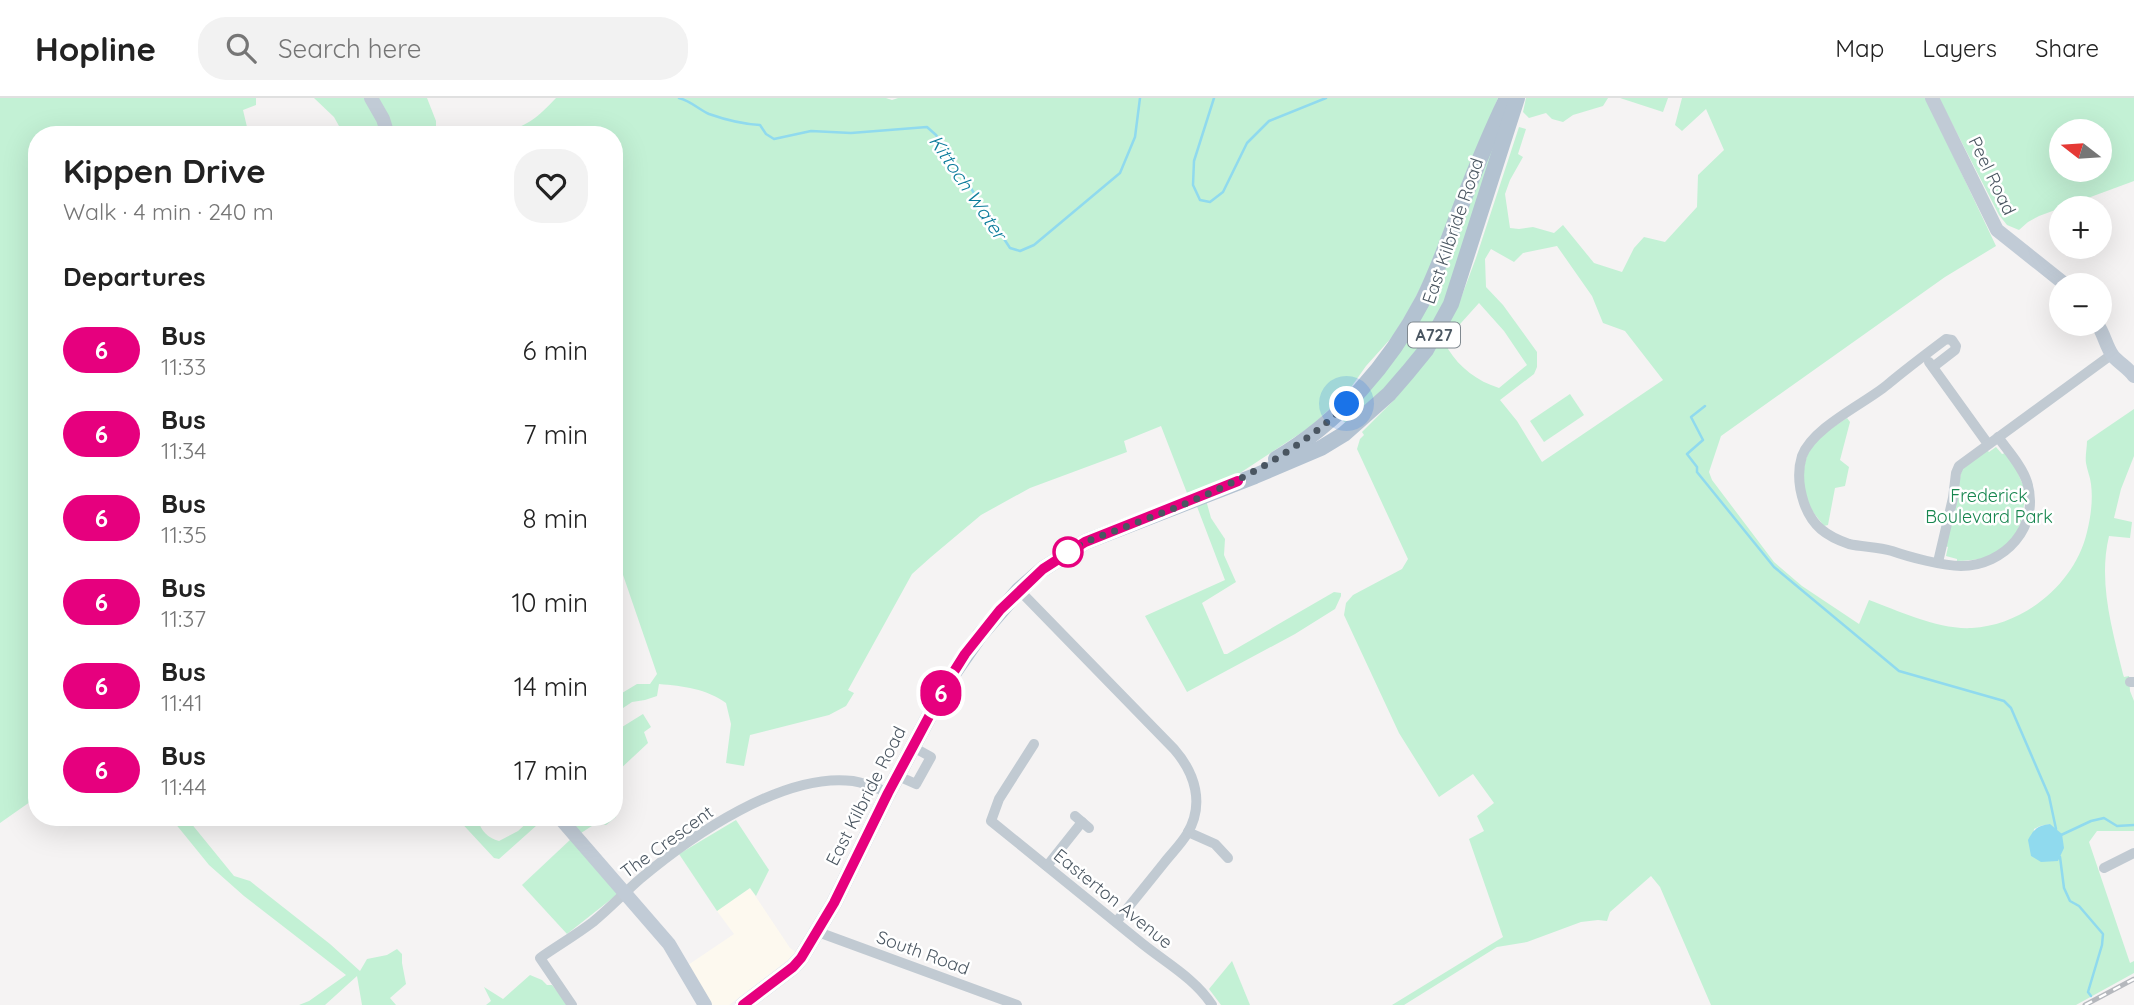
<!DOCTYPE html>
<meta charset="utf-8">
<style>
:root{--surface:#fff;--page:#f2f2f2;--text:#222;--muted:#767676;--line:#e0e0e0}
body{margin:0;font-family:Quicksand,sans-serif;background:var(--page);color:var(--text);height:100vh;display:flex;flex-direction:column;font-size:26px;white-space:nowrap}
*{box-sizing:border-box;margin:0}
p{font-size:23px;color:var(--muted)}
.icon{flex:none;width:38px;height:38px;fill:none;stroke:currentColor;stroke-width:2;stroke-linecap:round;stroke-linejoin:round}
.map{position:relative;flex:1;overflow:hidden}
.details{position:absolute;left:28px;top:28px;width:595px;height:700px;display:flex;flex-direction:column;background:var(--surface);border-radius:28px;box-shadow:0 7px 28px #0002}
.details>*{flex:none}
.badge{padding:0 14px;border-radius:23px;font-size:24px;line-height:46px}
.needle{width:46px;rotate:287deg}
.buttons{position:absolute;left:2049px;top:21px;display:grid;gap:14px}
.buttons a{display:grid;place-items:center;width:63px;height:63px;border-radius:50%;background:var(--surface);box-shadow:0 7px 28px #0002;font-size:35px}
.you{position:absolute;width:35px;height:35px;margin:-18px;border:5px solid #fff;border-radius:50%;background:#1a73e8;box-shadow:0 0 0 10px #1a73e833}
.map>.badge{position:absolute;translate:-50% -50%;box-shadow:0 0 0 4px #fff}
h2{padding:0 35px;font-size:26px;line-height:63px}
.round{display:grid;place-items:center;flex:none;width:74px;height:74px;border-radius:28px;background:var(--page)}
.headline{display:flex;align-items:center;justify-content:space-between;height:119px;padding:0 35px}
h1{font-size:33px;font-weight:700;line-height:52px}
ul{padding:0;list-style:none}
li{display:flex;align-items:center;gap:21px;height:84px;padding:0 35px}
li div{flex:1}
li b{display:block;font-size:26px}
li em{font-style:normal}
li .badge{min-width:77px;font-weight:700;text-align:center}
header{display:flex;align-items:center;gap:42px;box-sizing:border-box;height:98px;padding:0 35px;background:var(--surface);border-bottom:2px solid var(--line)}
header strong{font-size:33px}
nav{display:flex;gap:38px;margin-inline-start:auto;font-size:24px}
.search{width:490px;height:63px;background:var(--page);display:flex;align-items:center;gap:18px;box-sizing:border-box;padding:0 24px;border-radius:28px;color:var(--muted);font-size:26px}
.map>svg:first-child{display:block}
.commercial{fill:#fdf9ef}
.green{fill:#c3f1d5;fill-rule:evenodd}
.water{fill:#90daee}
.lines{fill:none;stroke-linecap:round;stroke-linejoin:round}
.stream{stroke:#90daee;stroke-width:2.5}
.street{stroke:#c1cad2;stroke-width:10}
.secondary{stroke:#c1cbd6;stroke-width:14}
.primary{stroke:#b3c2d1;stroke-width:16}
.rail-casing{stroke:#b5b8bd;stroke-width:5}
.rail{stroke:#fff;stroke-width:2.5;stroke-dasharray:8;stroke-linecap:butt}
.line-casing{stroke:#fff;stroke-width:16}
.line{stroke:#e6007e;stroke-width:10}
.walk{stroke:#4a5661;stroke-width:7;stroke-dasharray:0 12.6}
.stop-dot{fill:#fff;stroke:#e6007e;stroke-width:3.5}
.labels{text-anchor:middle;stroke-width:5;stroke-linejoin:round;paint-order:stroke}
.shield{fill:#fff;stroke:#808990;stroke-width:2}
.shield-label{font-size:16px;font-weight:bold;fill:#4a5661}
.street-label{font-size:18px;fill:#4a5661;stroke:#fff}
.park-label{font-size:18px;fill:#17864f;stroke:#fff}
.water-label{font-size:19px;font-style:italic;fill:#0c7c9b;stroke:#fff}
</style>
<header>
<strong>Hopline</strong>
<div class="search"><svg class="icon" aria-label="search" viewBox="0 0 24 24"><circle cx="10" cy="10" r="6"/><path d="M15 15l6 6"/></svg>Search here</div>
<nav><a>Map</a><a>Layers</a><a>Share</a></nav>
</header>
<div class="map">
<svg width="2134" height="907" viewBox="0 0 2134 907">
<rect width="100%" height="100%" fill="#f5f3f3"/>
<path class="commercial" d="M 750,790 L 790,850 L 797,855 L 729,907 L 711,907 L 688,867 L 734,836 L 717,813 Z"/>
<g class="green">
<path d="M 0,0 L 256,0 L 256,7 L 243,12 L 247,29 L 232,37 L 37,37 L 37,699 L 0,725 Z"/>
<path d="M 314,0 L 427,0 L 436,23 L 436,37 L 344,37 L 334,19 Z"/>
<path d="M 556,0 L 886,0 L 892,2 L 898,0 L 1498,0 L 1427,177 L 1409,212 L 1393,238 L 1366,268 L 1347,295 L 1310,329 L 1240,375 L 1187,395 L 1161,328 L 1124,343 L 1127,354 L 1030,390 L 981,417 L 931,459 L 912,476 L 848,592 L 854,595 L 846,608 L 829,617 L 750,637 L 744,668 L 726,665 L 731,626 L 726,605 C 707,591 683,588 659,586 L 657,598 L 645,602 L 632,604 L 614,616 L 614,596 L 622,595 L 637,586 L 650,586 L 657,576 L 622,474 L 614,478 L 614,37 L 498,37 C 529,26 533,24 556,0 Z"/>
<path d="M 1526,0 L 1608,0 L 1603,8 L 1573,17 L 1563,24 L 1552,21 L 1546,15 L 1529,20 L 1523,14 Z"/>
<path d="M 1620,0 L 1668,0 L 1663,14 Z"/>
<path d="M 1682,0 L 1926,0 L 1996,148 L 1945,179 L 1721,338 L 1709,374 L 1712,382 L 1774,464 L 1802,488 L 1859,526 L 1869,502 C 1899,513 1939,532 1972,530 C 2024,527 2075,486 2087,434 C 2091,418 2093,401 2091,386 C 2090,378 2087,372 2086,365 C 2085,358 2087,350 2087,343 L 2134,311 L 2134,358 L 2121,391 L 2114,420 L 2132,424 L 2130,440 L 2109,438 C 2098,484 2112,531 2123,576 L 2124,579 L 2129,578 L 2130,593 L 2134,603 L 2134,733 L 2097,733 L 2089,744 L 2130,865 L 2134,863 L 2134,875 L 2076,907 L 1711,907 L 1660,789 L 1651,778 L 1610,814 L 1607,823 L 1598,822 L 1581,824 L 1527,844 L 1497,849 L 1404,907 L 1392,907 L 1503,839 L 1469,741 L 1484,733 L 1477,718 L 1494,705 L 1473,676 L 1439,699 L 1399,635 L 1344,517 L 1346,505 L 1353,497 L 1402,471 L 1408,461 L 1357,351 L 1360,341 L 1364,337 L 1362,334 L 1396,300 L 1443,238 L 1461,200 L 1476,160 L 1519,29 L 1526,31 L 1518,56 L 1523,59 L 1510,82 L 1505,96 L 1510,130 L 1519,131 L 1533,129 L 1554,135 L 1563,127 L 1594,165 L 1622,174 L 1634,150 L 1644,139 L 1665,144 L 1697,109 L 1698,77 L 1724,52 L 1706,11 L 1682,33 L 1675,27 ZM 1557,148 L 1592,198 L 1603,225 L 1625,233 L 1663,282 L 1542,364 L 1517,323 L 1500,302 L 1534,276 L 1537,269 L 1537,254 L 1503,207 L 1486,189 L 1485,161 L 1491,151 L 1514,164 L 1523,155 ZM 1479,205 L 1504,233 L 1527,267 L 1499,290 C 1477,283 1460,270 1448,251 L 1452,235 ZM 2050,726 L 2058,763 L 2031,758 L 2034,731 L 2040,728 Z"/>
<path d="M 1939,0 L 2134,0 L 2134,83 L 2039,118 L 2028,124 L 2019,132 L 2007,127 L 1999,117 ZM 2062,33 L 2100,33 L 2100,72 L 2062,72 Z"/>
<path d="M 1502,29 L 1440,218 L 1404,272 L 1346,325 L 1343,323 L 1343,318 L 1394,261 L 1491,49 Z"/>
<path d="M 1570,296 L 1584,317 L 1544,344 L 1530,323 Z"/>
<path d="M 1847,320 L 1850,324 L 1840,362 L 1849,369 L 1845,388 L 1835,390 L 1828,427 L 1824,428 C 1819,421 1812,414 1808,406 C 1800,387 1802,358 1816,343 C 1825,333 1837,327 1847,320 Z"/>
<path d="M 1996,349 L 2002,356 L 2005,355 L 2016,371 L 2027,396 C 2023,404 2024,414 2021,423 C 2011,456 1989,462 1957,463 L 1957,461 L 1946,458 L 1948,449 L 1945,448 L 1962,371 L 1987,352 L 1989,354 Z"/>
<path d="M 1206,402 L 1211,420 L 1225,441 L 1224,457 L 1236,484 L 1202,505 L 1224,556 L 1227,556 L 1334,494 L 1341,495 L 1341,498 L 1335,511 L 1295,536 L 1187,594 L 1145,518 L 1225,482 L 1196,406 Z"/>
<path d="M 643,616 L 651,629 L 644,634 L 648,645 L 618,673 L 614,671 L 614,634 Z"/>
<path d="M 614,717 L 616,719 L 606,727 L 598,724 L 581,735 L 568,719 L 614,719 Z"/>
<path d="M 170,719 L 186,719 L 234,778 L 250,783 L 330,846 L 360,873 L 367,861 L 387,857 L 397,851 L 402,856 L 402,865 L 406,886 L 390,900 L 396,907 L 362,907 L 357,878 L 325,907 L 299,907 L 309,903 L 346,877 L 244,798 L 209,767 Z"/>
<path d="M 456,719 L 481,719 L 478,722 C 481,733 488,740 499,743 L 518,733 L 533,719 L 546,719 L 499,761 L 494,760 Z"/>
<path d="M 736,722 L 769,772 L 756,798 L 750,790 L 717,813 L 679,756 Z"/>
<path d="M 571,741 L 619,795 L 567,836 L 522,787 Z"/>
<path d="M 1232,863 L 1250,907 L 1221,907 L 1209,891 Z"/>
<path d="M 530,877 L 542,882 L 547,887 L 552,887 L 568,907 L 486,907 L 491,903 L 484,889 L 503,901 Z"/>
</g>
<path class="water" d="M 2050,726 L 2062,736 L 2064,750 L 2058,763 L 2041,764 L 2031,758 L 2028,742 C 2034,731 2037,728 2050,726 Z"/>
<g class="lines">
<g class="stream">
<path d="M 679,0 C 691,3 698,11 709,16 C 726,22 742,26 760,27 L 766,36 L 774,41 L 811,33 L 851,35 L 927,29 L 936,37 L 1010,150 L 1020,153 L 1034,147 L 1120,75 L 1135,39 L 1140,0"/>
<path d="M 1214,0 L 1194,63 L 1193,87 L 1200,102 L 1210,104 L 1223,94 L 1247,45 L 1269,23 L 1326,0"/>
<path d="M 1705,308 L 1691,319 L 1703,342 L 1687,356 L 1697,369 L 1697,374 L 1774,469 L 1899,573 L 2004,603 L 2011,610 L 2049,698 L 2056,731"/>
<path d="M 2059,738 L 2091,723 L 2104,720 L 2117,728 L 2134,727"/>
<path d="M 2060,759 L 2064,790 L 2070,803 L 2079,808 L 2103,836 L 2102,847 L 2088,894 L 2091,898"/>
</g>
<g class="street">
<path d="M 1929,264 L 1988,346"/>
<path d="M 1933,269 L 1955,252 L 1956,248 L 1952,242 L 1946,241 C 1926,256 1906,271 1887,287 C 1864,306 1813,329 1802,358 C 1797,374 1799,390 1804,405 C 1812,428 1826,438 1849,446 C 1863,449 1878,449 1892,453 C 1909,459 1943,468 1961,468 C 2004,468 2041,429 2027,384 C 2022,368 2008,353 1998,339"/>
<path d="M 1938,464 L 1953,400 L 1956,375 L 1959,368 L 2111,257"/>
<path d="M 1019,492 L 1174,651 C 1195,675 1205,706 1187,736 C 1181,746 1171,756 1164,765 C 1148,785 1132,805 1116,824"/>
<path d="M 2130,584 L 2134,584"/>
<path d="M 1034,646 L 999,701 L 991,723 C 1040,763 1089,803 1139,843 C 1163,863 1195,880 1212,907"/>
<path d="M 898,678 L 916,686 L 931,659 L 913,649"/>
<path d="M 1075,718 L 1089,730"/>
<path d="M 1188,734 L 1215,746 L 1228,760"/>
<path d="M 1047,768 L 1082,724"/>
<path d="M 2104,770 L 2134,755"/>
<path d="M 818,834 L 1017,907"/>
<path d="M 572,907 L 540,860 C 557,848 576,837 593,824 C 609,811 624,795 640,781 C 691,738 783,674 853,683 C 866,685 877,690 889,695"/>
</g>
<g class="secondary">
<path d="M 371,0 L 383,21 L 388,37"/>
<path d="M 1932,0 L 1997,132 L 2066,187"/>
<path d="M 2097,226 C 2104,235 2106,249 2113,258 C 2119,265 2128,270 2134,278"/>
<path d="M 559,719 L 669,846 L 705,907"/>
</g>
<g class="primary">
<path d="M 1276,361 C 1339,324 1389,267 1423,202 C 1438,172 1449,140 1461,108 C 1475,72 1490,35 1507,0"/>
<path d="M 743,907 L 793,869 L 801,860 L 834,805 L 887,697 L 948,583 L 980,537 L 1019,492 L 1043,471 L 1085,444 L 1255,378 L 1321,350 L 1344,336 L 1389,296 L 1408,274 L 1426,252 L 1451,206 L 1517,0"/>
</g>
<g class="rail-casing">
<path id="rail" d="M 2085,907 L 2134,881"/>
</g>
<use href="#rail" class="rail"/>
</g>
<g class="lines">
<g class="line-casing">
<path id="line" d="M 743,907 L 793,869 L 801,860 L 834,805 L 888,695 L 948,583 L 965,556 L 1000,512 L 1043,471 L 1085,444 L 1238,383"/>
</g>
<use href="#line" class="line"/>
<path class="walk" d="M 1068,454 L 1063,457 L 1085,444 C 1178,409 1275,377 1347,306"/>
</g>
<circle class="stop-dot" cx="1068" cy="454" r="14"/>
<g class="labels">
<rect class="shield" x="1408" y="224.5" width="52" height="25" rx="5"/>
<g class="shield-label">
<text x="1434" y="243">A727</text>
</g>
<g class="street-label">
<text transform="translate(1992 78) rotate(64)" y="6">Peel Road</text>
<text transform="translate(1453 133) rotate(-71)" y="6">East Kilbride Road</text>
<text transform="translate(866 698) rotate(-63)" y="6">East Kilbride Road</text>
<text transform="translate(667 744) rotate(-36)" y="6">The Crescent</text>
<text transform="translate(1113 801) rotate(39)" y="6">Easterton Avenue</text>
<text transform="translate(923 855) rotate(20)" y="6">South Road</text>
</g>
<g class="park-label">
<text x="1989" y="404">Frederick<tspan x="1989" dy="21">Boulevard Park</tspan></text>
</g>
<g class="water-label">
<text transform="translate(968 89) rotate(56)" y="7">Kittoch Water</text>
</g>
</g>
</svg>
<div class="buttons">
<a><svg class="needle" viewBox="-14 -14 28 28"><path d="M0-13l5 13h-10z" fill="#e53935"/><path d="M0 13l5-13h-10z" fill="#767676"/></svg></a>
<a>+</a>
<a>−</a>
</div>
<div class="you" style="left:1347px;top:306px"></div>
<b class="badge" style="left:941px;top:595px;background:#e6007e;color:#fff">6</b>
<section class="details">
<div class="headline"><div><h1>Kippen Drive</h1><p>Walk · 4 min · 240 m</p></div><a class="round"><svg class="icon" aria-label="heart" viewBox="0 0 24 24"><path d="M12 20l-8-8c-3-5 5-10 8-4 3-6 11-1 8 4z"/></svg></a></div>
<h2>Departures</h2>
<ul>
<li><span class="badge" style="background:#e6007e;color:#fff">6</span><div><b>Bus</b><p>11:33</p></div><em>6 min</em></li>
<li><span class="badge" style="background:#e6007e;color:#fff">6</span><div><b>Bus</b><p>11:34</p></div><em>7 min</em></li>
<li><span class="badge" style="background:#e6007e;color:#fff">6</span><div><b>Bus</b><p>11:35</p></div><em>8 min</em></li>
<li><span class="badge" style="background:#e6007e;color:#fff">6</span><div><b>Bus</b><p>11:37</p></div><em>10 min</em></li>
<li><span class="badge" style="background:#e6007e;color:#fff">6</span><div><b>Bus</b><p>11:41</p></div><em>14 min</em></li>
<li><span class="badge" style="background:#e6007e;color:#fff">6</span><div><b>Bus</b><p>11:44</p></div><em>17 min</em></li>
</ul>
</section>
</div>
